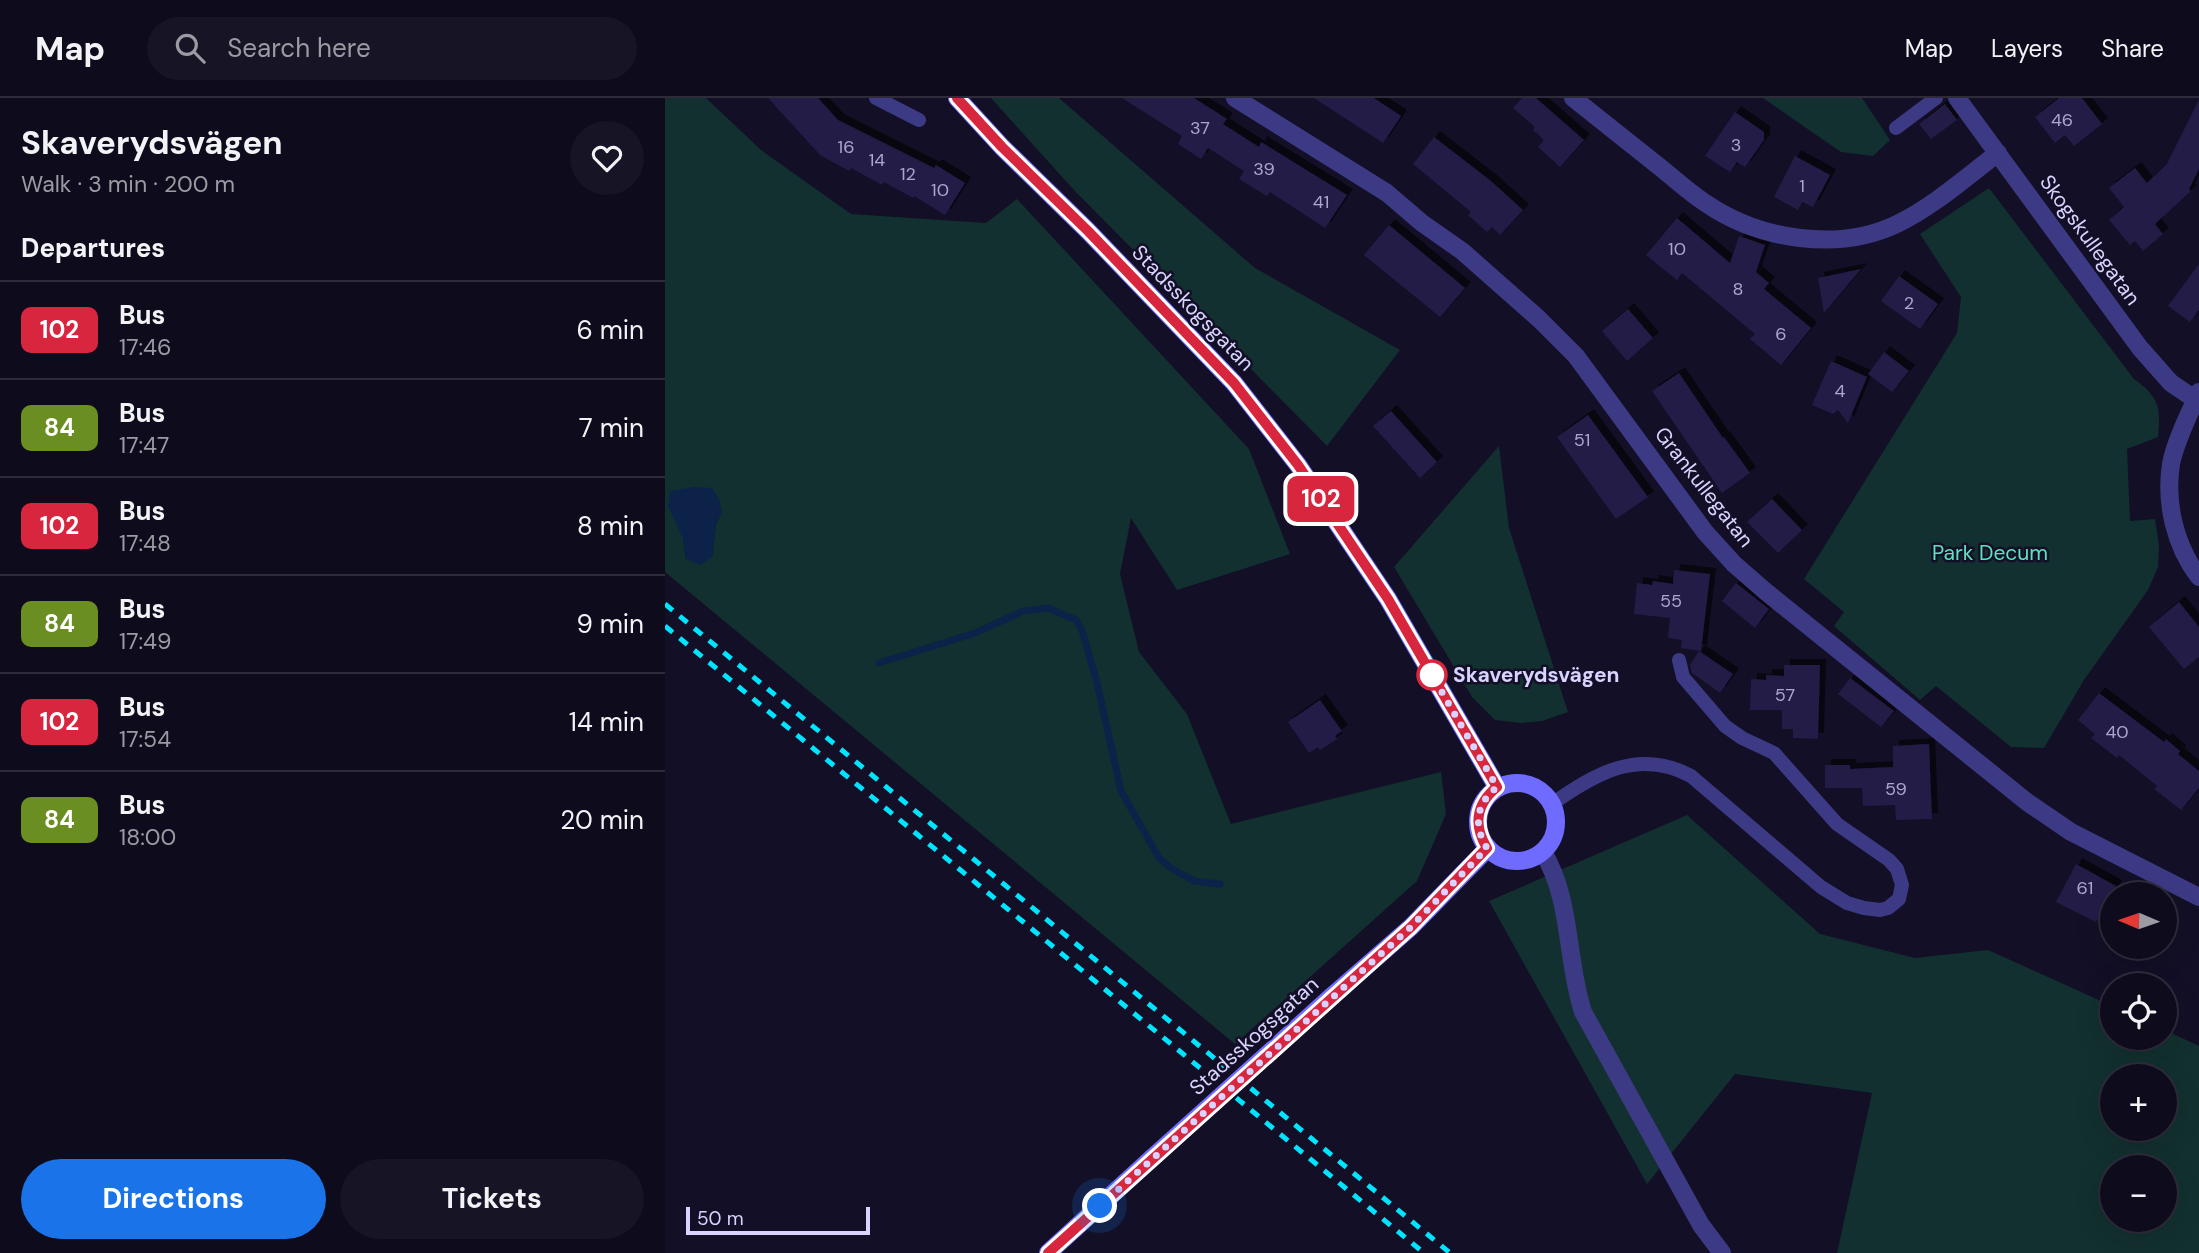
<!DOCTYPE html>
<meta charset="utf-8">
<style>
:root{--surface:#0e0b1c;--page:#171425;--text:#f1f3f6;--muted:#9b9ba3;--line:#2e2b3b;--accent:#1a73e8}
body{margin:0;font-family:"DM Sans",sans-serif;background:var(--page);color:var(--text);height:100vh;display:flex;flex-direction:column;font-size:26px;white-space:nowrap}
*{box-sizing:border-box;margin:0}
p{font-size:23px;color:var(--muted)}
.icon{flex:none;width:38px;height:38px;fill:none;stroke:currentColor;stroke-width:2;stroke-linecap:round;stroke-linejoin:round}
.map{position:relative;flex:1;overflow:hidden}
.side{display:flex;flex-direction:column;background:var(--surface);width:665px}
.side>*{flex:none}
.badge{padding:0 14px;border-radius:10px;font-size:24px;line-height:46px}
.needle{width:46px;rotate:272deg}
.buttons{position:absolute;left:1435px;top:784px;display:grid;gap:14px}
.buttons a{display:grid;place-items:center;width:77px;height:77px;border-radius:50%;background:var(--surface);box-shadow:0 7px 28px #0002,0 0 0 2px var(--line);font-size:35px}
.scale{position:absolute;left:21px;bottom:18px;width:184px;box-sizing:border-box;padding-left:7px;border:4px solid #d9d4ff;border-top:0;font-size:19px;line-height:24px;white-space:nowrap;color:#d9d4ff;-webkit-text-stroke:5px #130f26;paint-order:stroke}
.you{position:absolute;width:35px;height:35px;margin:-18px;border:5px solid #fff;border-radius:50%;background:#1a73e8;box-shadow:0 0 0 10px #1a73e833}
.map>.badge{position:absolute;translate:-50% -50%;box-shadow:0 0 0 4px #fff}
h2{padding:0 21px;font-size:26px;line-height:63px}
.round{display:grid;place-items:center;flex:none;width:74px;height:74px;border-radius:37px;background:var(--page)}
.headline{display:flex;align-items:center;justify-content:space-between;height:119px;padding:0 21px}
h1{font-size:33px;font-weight:700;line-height:52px}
.action{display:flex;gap:14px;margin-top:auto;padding:14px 21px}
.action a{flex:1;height:80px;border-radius:42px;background:var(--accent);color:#fff;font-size:28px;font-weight:700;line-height:80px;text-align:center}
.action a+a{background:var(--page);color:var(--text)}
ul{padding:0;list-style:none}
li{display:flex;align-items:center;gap:21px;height:98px;padding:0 21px;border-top:2px solid var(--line)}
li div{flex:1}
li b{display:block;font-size:26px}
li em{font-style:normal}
li .badge{min-width:77px;font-weight:700;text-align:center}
header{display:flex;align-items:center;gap:42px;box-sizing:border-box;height:98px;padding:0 35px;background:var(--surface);border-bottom:2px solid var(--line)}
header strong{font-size:33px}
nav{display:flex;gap:38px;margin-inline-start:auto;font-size:24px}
.search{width:490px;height:63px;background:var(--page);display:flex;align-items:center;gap:18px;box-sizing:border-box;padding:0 24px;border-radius:38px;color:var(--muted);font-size:26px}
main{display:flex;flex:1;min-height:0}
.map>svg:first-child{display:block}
.green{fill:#12302f;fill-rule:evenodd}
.water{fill:#0c2248}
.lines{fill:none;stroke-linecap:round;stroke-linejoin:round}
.stream{stroke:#0c2248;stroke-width:7}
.building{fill:#241b47;filter:url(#shadow)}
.lane{stroke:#3d3a85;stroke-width:14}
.street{stroke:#3d3a85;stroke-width:18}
.secondary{stroke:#6f6bff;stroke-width:18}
.rail{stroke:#00e5ff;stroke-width:5;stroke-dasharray:10 9;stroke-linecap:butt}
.secondary-bridge{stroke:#6f6bff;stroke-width:18}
.line-casing{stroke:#fff;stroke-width:16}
.line{stroke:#d7263d;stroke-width:10}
.walk{stroke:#d9d4ff;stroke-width:7;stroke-dasharray:0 12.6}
.stop-dot{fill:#fff;stroke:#d7263d;stroke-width:3.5}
.labels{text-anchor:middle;stroke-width:5;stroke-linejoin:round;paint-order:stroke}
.number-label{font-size:18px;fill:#aca6d1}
.street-label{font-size:21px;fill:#d9d4ff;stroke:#130f26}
.park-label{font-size:21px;fill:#5fe0c0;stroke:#130f26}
.stop-label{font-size:21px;font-weight:bold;fill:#d9d4ff;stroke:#130f26;text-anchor:start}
</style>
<header>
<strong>Map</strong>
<div class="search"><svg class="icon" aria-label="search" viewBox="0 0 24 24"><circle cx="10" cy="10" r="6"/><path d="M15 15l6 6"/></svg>Search here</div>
<nav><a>Map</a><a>Layers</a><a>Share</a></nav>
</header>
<main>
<section class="side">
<div class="headline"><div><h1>Skaverydsvägen</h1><p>Walk · 3 min · 200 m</p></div><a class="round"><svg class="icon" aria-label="heart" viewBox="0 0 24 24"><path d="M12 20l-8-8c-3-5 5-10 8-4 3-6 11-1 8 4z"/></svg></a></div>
<h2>Departures</h2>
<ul>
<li><span class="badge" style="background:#d7263d;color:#fff">102</span><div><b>Bus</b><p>17:46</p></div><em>6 min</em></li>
<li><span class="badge" style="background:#6b8e23;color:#fff">84</span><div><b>Bus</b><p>17:47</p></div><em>7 min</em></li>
<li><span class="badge" style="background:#d7263d;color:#fff">102</span><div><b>Bus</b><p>17:48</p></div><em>8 min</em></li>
<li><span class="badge" style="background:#6b8e23;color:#fff">84</span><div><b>Bus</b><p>17:49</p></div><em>9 min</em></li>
<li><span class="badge" style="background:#d7263d;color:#fff">102</span><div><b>Bus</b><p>17:54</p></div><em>14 min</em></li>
<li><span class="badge" style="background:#6b8e23;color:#fff">84</span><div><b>Bus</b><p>18:00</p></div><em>20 min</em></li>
</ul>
<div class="action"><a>Directions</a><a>Tickets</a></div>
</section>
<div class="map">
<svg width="1534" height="1155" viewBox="0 0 1534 1155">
<defs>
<filter id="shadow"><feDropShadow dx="6" dy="-6" stdDeviation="0" flood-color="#0009"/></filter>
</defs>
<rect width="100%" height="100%" fill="#130f26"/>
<g class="green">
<path d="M 0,0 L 41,0 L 96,52 L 186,116 L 321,125 L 352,101 L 584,351 L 625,456 L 512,492 L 466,420 L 455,476 L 474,554 L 522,616 L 566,726 L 776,674 L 781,716 L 752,783 L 570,946 L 0,474 ZM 57,413 L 51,426 L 47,459 L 21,461 L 18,441 Z"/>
<path d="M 326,0 L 394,0 L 590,170 L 735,252 L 662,348 L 408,91 Z"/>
<path d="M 1098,0 L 1197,0 L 1225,42 L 1208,58 L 1176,54 Z"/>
<path d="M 1324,90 L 1469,281 C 1494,299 1496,309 1493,339 L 1462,351 L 1465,423 L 1490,421 L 1494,447 L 1493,469 L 1483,492 L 1419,582 L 1379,650 L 1346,649 L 1271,588 L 1255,602 L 1169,528 L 1179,514 L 1139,481 L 1292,235 L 1296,199 L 1255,136 Z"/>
<path d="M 834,348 L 844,430 L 903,614 L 877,623 L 856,625 L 830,622 L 807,599 L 729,469 Z"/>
<path d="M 1022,717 L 1155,836 L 1250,860 L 1323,852 L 1447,908 L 1447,940 L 1500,940 L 1500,932 L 1534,948 L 1534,1155 L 1172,1155 L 1207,995 L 1070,976 L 982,1086 L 824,803 ZM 1447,978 L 1500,978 L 1500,1031 L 1447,1031 ZM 1447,1069 L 1500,1069 L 1500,1122 L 1447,1122 Z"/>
</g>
<path class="water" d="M 29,389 L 47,390 L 54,401 L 57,414 L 51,426 L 47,459 L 35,467 L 21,461 L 18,441 L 3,408 L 5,393 Z"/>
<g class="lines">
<path class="stream" d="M 214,565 L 310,535 L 358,513 L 383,510 L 411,522 L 417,532 L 432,585 L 456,693 L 494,760 L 506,770 L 529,783 L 555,786"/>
</g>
<g class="building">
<path d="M 103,0 L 153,0 L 173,22 L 269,70 L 271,67 L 300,85 L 280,117 L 249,98 L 248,100 L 219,84 L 217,87 L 186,70 L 184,73 L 155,57 Z"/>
<path d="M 457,0 L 529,0 L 562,21 L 558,26 L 594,49 L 596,44 L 682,97 L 660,130 L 605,94 L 602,98 L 574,81 L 579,73 L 543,50 L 536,61 L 513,46 L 517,38 Z"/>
<path d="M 649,0 L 709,0 L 736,18 L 718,45 Z"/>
<path d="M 857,0 L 871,0 L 919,42 L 895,69 L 873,49 L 879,42 L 868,32 L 870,29 L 848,10 Z"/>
<path d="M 1394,0 L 1417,0 L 1437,26 L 1409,48 L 1400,37 L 1390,45 L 1370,19 Z"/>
<path d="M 1534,2 L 1534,71 L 1524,91 L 1526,93 L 1490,126 L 1498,136 L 1478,153 L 1470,143 L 1465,147 L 1444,122 L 1459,109 L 1444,90 L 1470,70 L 1482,85 L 1502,66 Z"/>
<path d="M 1280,6 L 1292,22 L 1266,41 L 1254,26 Z"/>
<path d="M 1070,14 L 1099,34 L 1099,42 L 1080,69 L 1072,64 L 1065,74 L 1040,58 Z"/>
<path d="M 769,39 L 826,83 L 858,112 L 835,137 L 827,129 L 822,134 L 803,117 L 806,114 L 748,66 Z"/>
<path d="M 1130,58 L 1165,77 L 1148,109 L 1137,104 L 1133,112 L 1109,99 Z"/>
<path d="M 1012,120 L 1065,165 L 1074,138 L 1100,147 L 1091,174 L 1104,185 L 1099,191 L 1146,230 L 1116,267 L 1085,241 L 1090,236 L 1017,175 L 1012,182 L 981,157 Z"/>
<path d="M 724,127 L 800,190 L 775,219 L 699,157 Z"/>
<path d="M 1534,166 L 1534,212 L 1525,224 L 1503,208 Z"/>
<path d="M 1196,171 L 1159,215 L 1153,180 Z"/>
<path d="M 1234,178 L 1273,206 L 1255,231 L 1216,203 Z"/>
<path d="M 963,211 L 988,240 L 962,263 L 937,233 Z"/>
<path d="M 1219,254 L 1244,273 L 1227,294 L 1203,276 Z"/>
<path d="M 1166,263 L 1202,279 L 1183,325 L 1173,312 L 1168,316 L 1147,307 Z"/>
<path d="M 1014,275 L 1058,340 L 1059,339 L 1085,375 L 1057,395 L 987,293 Z"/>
<path d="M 726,313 L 772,364 L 755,380 L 708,328 Z"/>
<path d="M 923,317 L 983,399 L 951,421 L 892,339 Z"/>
<path d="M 1107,401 L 1137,432 L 1113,455 L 1082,424 Z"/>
<path d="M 1009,472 L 1045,476 L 1036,553 L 1016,550 L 1017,542 L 1003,540 L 1005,520 L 969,516 L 972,485 L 987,487 L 988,483 L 1008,486 Z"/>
<path d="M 1071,485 L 1104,511 L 1090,530 L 1057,503 Z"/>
<path d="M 1514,504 L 1534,529 L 1534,559 L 1519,571 L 1484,529 Z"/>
<path d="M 1034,553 L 1068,576 L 1055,595 L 1027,575 L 1025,567 Z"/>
<path d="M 1119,567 L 1155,567 L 1153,641 L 1128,640 L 1128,631 L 1117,631 L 1117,612 L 1085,612 L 1086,581 L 1101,582 L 1101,577 L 1119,578 Z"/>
<path d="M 1185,580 L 1229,613 L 1216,629 L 1173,596 Z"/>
<path d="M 1434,595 L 1499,644 L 1501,641 L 1515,653 L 1513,656 L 1534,673 L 1534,690 L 1516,712 L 1489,691 L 1492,688 L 1454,657 L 1452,660 L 1426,640 L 1430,636 L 1413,622 Z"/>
<path d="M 655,602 L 677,633 L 670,638 L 672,641 L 655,652 L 653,649 L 644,655 L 623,624 Z"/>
<path d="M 1264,646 L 1267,721 L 1231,722 L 1230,707 L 1198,708 L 1197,690 L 1160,690 L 1160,667 L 1185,667 L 1185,671 L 1228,669 L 1228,648 Z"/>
<path d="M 1411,766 L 1451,788 L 1431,824 L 1391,804 Z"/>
</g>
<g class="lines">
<g class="lane">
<path d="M 211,0 L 254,22"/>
<path d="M 1231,30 L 1271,0"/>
<path d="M 887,706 C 931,675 974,650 1026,678 L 1156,789 L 1182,805 L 1199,810 L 1215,812 L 1223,810 L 1234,801 L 1237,787 L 1232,771 L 1224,762 L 1172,726 L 1109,655 L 1077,640 L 1060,628 L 1018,579 L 1014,562"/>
</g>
<g class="street">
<path d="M 570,0 L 722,95 L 757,125 L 797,153 L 874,221 L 911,258 L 1040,434 L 1069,466 L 1100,493 L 1362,704 L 1406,734 L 1534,799"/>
<path d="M 908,0 C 937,23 967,47 996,70 C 1011,82 1026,96 1042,106 C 1095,142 1174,154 1232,126 C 1269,108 1300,80 1333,55"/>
<path d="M 1292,0 L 1475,250 L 1506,285 L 1534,304"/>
<path d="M 1534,294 C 1525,314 1510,344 1506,366 C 1500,405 1510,448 1534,479"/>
<path d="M 878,754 C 907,802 901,862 918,914 L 1036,1127 L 1057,1155"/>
</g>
<g class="secondary">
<path d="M 292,0 L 337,49 L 423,133 L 569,285 L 633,367 L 723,501 L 832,689"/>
<circle cx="852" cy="724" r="39"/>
<path d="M 667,898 L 746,829 L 823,750"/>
<path d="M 383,1155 L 487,1060"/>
</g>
<g class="rail">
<path d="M 0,506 L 785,1155"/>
<path d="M 0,528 L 759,1155"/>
</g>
<path class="secondary-bridge" d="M 487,1060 L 667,898"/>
</g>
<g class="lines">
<g class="line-casing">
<path id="line" d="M 292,0 L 337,49 L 423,133 L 569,285 L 633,367 L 723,501 L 832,689 C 811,706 808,727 822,750 L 746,829 L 383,1155"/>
</g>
<use href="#line" class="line"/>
<path class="walk" d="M 435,1108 L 746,829 L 822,750 C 808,727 811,706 832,689 L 767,577"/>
</g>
<circle class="stop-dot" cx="767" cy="577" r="14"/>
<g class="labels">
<g class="number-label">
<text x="1397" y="28">46</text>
<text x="535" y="36">37</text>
<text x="1071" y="53">3</text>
<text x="181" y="55">16</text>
<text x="212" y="68">14</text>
<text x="599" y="77">39</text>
<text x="243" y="82">12</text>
<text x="1137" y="94">1</text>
<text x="275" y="98">10</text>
<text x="656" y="110">41</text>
<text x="1012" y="157">10</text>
<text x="1073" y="197">8</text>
<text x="1244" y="211">2</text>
<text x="1116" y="242">6</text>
<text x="1175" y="299">4</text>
<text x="917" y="348">51</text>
<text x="1006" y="509">55</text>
<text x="1120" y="603">57</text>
<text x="1452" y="640">40</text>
<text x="1231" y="697">59</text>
<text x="1420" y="796">61</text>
</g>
<g class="street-label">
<text transform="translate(1425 142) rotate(54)" y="7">Skogskullegatan</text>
<text transform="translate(528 210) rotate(46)" y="7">Stadsskogsgatan</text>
<text transform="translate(1039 389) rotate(52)" y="7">Grankullegatan</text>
<text transform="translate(589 938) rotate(-42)" y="7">Stadsskogsgatan</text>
</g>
<g class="park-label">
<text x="1325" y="462">Park Decum</text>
</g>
<g class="stop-label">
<text x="788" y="584">Skaverydsvägen</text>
</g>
</g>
</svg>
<div class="buttons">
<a><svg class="needle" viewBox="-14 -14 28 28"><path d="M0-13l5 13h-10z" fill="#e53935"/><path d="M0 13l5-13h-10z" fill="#9b9ba3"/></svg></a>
<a><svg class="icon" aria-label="locate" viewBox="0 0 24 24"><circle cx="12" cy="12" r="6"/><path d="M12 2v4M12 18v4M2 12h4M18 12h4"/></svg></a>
<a>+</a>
<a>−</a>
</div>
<div class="scale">50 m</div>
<div class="you" style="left:435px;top:1108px"></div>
<b class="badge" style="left:656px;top:401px;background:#d7263d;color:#fff">102</b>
</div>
</main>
